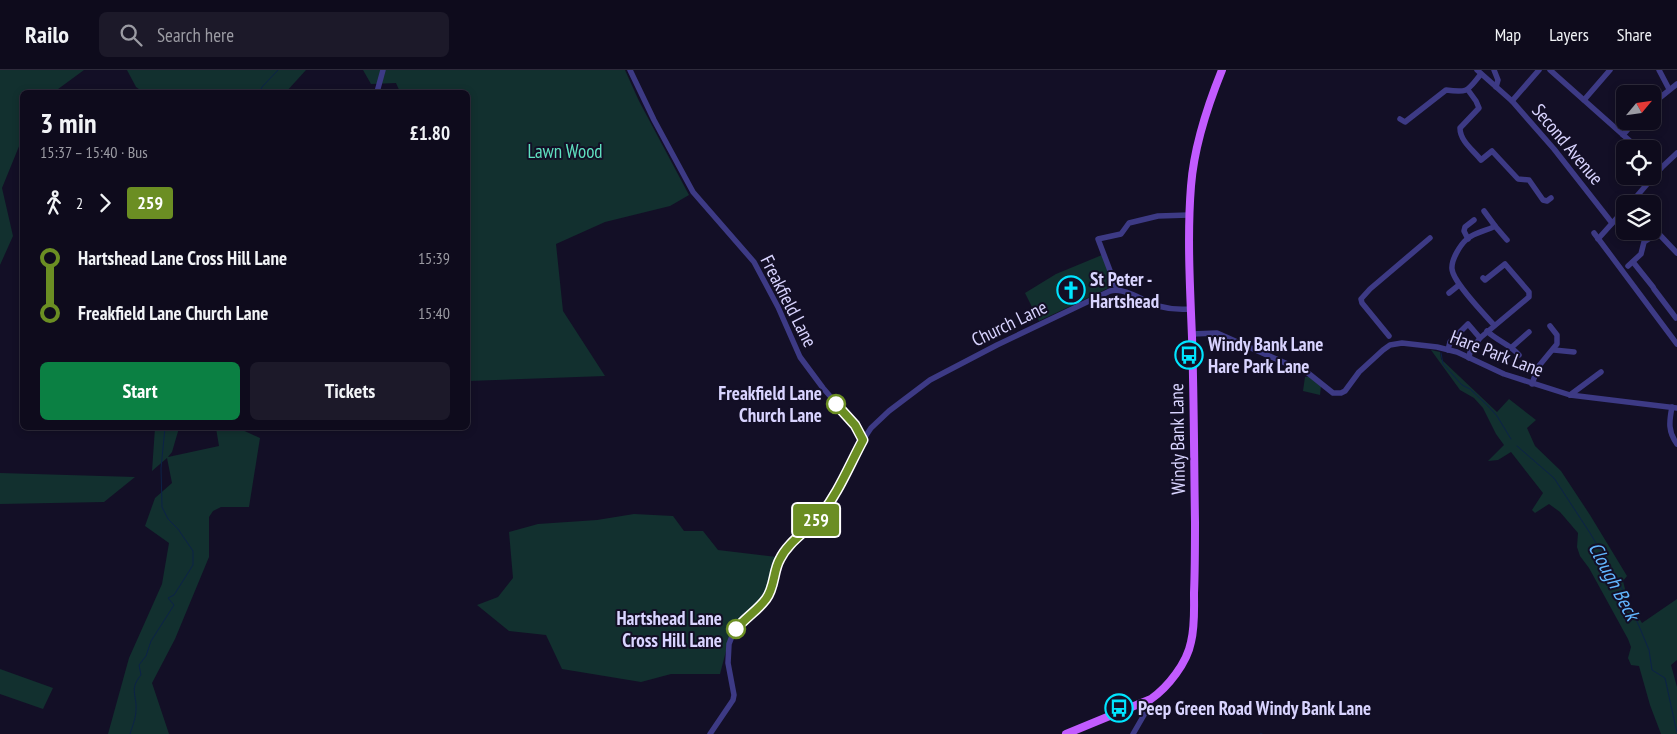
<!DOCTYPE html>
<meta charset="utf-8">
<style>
:root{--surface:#0e0b1c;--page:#1c1929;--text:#f1f3f6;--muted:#9b9ba3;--line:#2e2b3b;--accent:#0b8043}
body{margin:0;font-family:"PT Sans Narrow",sans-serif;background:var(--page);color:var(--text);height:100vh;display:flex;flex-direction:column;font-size:19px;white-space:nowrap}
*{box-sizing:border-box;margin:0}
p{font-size:16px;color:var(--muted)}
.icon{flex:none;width:28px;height:28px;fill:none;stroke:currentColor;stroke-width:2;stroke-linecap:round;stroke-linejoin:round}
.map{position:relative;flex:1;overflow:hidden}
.panel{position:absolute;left:20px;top:20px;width:450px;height:340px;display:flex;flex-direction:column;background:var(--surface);border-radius:8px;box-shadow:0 2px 8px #0003,0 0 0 1px var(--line)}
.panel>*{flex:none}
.badge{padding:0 10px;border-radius:4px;font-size:18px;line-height:32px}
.needle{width:32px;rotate:61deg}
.fabs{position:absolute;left:1616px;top:15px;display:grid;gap:10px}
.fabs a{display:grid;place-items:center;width:45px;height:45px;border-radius:8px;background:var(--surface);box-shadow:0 2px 8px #0003,0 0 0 1px var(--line);font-size:25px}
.map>.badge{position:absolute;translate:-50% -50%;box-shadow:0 0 0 2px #fff}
.legs{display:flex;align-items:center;gap:8px;height:55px;padding:0 20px;font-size:16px}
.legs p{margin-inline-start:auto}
.head{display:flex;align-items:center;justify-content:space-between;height:85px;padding:0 20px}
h1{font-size:28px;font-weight:700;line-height:38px}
.cta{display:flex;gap:10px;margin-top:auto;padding:10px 20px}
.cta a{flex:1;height:58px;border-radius:8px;background:var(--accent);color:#fff;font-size:20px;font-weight:700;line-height:58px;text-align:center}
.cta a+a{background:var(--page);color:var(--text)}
ul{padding:0 20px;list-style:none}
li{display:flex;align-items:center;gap:18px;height:55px;font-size:19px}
li i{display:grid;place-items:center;width:8px;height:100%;margin:0 6px;background:currentColor}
li i::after{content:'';width:12px;height:12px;margin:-6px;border:4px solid;border-radius:50%;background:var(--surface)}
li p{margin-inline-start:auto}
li:first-child i{background:linear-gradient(#0000 50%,currentColor 0)}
li:last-child i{background:linear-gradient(currentColor 50%,#0000 0)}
header{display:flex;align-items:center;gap:30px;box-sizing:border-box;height:70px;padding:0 25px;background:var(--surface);border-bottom:1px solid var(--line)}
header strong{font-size:24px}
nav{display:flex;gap:28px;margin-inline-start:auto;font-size:18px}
.search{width:350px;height:45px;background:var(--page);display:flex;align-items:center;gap:12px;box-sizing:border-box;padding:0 18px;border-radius:8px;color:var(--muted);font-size:19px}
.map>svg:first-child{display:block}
.green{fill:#12302f}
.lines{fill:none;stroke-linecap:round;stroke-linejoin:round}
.stream{stroke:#0c2248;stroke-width:1}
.minor{stroke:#3d3a85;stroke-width:5.5}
.major{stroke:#c25bff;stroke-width:8}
.line-1-casing{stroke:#fff;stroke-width:11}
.line-1{stroke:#6b8e23;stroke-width:8}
.stop-1-dot{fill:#fff;stroke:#6b8e23;stroke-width:2.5}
.labels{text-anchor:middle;stroke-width:4;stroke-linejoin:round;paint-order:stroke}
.street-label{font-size:19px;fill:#d9d4ff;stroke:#130f26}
.park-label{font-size:19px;fill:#5fe0c0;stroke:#130f26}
.poi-label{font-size:19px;font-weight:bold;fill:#d9d4ff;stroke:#130f26;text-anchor:start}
.stop-label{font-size:19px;font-weight:bold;fill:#d9d4ff;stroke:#130f26;text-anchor:end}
.water-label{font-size:20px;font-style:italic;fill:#62b6ff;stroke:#130f26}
</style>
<header>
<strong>Railo</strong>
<div class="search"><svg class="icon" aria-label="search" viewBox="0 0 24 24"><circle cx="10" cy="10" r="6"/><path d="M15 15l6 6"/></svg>Search here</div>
<nav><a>Map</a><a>Layers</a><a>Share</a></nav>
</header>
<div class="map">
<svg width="1677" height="664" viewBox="0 0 1677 664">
<rect width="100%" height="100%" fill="#130f26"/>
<g class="green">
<path d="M 0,0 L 84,0 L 54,22 L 22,22 L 22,69 L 2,118 L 13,166 L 0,195 Z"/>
<path d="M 127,0 L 306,0 L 286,22 L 143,22 L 136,17 Z"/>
<path d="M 363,0 L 625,0 L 639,31 L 689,125 L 670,136 L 605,152 L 556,174 L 563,241 L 605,306 L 468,311 L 468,22 L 400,22 L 396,13 L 371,14 Z"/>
<path d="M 1102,185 L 1113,216 L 1039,251 L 1025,223 L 1056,204 Z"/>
<path d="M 1431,280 L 1440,282 L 1441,289 L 1497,342 L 1509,329 L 1536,350 L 1527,358 L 1535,376 L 1561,401 L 1590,445 L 1627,506 L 1623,511 L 1628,531 L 1642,553 L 1677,529 L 1677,590 L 1671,595 L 1677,617 L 1677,664 L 1661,664 L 1650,635 L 1639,596 L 1631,595 L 1628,588 L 1631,577 L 1628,569 L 1589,498 L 1580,486 L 1577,477 L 1578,463 L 1560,442 L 1549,434 L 1535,443 L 1532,440 L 1543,423 L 1511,382 L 1498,390 L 1488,391 L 1504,375 L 1496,364 L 1483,338 L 1474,328 L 1460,320 Z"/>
<path d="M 1305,307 L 1310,307 L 1321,316 L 1320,325 L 1303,321 Z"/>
<path d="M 155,358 L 179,358 L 172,382 L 168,387 L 219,376 L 216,358 L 238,358 L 260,368 L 249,437 L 221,437 L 213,441 L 209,447 L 209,487 L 175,569 L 152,613 L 169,664 L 108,664 L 129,588 L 162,514 L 169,473 L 145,456 L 155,428 L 172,413 L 167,388 L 152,401 Z"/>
<path d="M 0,403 L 135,407 L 104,432 L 0,434 Z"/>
<path d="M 634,444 L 673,446 L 684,461 L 703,461 L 718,480 L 777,487 L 769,518 L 760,532 L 743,545 L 731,562 L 720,604 L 671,604 L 641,612 L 562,599 L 546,565 L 509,561 L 477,535 L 498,527 L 513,508 L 509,462 L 538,454 L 597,450 Z"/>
<path d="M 0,599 L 53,618 L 43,639 L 0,624 Z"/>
</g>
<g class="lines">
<g class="stream">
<path d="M 260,22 L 262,17 L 278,0"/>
<path d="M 1441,283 L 1443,294 L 1462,315 L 1470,319 L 1488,336 L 1497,346 L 1511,369"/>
<path d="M 1517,376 L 1554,408 L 1590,463 L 1619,512 L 1639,556 L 1649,580 L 1652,600 L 1665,608 L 1677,663"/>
<path d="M 130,664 C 132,657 136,648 136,640 C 137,625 129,619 141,605 L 139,595 L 146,586 L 151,571 L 174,535 L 168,528 L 174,525 L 193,495 L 193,481 L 178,459 L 168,449 L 162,437 L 161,398 L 165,358"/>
<path d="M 1260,664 L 1262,664"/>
</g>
<g class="minor">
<path d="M 630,0 L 654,50 L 693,122 L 754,192 L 778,237 L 800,287 L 823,318 L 855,355 L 863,370"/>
<path d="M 1477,0 L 1512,31 L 1554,79 L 1612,153"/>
<path d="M 1494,0 L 1498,10 L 1496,17"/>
<path d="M 1550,0 L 1639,79"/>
<path d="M 1659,0 L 1669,19"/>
<path d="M 1468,20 L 1476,31 L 1479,38 L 1460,58 C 1460,71 1473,80 1481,90 L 1492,81 L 1518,109 L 1529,110 L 1543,130 L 1547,131 L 1551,128"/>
<path d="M 377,22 L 383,0"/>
<path d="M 1584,30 L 1610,0"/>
<path d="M 1512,31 L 1539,0"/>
<path d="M 1652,34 L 1677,14"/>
<path d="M 1400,49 L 1405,52 L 1446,20 C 1469,23 1467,21 1481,4"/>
<path d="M 1623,65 L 1635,51"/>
<path d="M 1652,91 L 1661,98"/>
<path d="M 1630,134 L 1661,98 L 1677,83"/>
<path d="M 1484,141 L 1495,156 C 1487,161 1475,162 1467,169 C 1460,175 1451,190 1452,199 C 1453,212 1484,244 1494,255"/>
<path d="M 1495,156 L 1507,170"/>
<path d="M 1594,163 L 1677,274"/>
<path d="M 1468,169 L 1464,161 L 1465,157 L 1474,150"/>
<path d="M 1598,169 L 1625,139"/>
<path d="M 1633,192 L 1653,217"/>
<path d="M 1628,196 L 1641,184 L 1644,172 L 1658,163 L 1677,183"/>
<path d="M 1117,219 L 1098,169 L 1121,164 L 1129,153 L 1158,146 L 1189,145"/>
<path d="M 1654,219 L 1676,248"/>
<path d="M 1449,223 L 1459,215"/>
<path d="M 1487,261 C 1497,271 1510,274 1519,285"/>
<path d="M 1192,264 L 1217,263 L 1308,303 L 1333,323 L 1341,323 L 1345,321 L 1359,302 L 1383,280 L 1390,275 L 1402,273 L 1437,277 L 1457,282 L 1504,304 L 1570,325 L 1677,338"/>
<path d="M 1389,266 L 1362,233 L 1361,229 L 1370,219 L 1430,168"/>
<path d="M 1480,268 L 1529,227 L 1529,222 L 1505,194 L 1485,210 L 1483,208"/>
<path d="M 1512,277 L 1529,262"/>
<path d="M 1448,280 L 1450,272 L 1468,254 L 1480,268 L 1470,282 L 1469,288"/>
<path d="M 1554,280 L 1574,282"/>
<path d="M 1532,314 L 1538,297 L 1557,274 L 1557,265 L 1550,256"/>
<path d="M 1570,325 L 1601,302"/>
<path d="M 1672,337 C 1669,352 1668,362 1677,374"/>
<path d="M 710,664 L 733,630 L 734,625 L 728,593 L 729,574 L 734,561 L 767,529 L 772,516 L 780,489 L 798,467 L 818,448 L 836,422 L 863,370 L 871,358 L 889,341 L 930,310 L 997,275 L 1110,221 C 1125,217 1143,231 1158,236 C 1169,239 1179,240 1190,239"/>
<path d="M 1133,664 L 1148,638 L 1151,629"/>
</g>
<path class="major" d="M 1066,664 L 1151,629 C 1168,617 1187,593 1191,572 C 1195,556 1194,539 1194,523 C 1195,499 1195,475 1195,452 C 1194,390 1194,328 1192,267 C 1190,217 1187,166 1191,116 C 1194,76 1207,37 1222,0"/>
</g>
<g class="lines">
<g class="line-1-casing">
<path id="line-1" d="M 736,559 C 745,548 758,540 766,529 C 775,517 773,501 780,489 C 788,472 807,461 819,447 C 838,424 849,396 863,370 L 855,355 L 836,334"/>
</g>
<use href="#line-1" class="line-1"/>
</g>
<defs>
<g id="church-ring" transform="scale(1.4375)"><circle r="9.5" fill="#130f26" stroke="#00e5ff" stroke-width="1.5"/><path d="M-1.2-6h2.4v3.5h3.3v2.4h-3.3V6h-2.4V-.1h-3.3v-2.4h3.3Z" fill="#00e5ff"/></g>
<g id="bus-ring" transform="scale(1.4375)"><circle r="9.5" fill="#130f26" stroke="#00e5ff" stroke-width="1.5"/><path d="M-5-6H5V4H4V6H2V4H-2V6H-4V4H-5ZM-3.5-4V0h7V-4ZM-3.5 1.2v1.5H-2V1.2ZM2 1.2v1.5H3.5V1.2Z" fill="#00e5ff"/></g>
</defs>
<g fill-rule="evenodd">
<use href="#church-ring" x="1071" y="220"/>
<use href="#bus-ring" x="1189" y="285"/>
<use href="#bus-ring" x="1119" y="638"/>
</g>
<g class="stop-1-dot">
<circle cx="836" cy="334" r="9"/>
<circle cx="736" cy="559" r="9"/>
</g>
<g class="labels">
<g class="street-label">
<text transform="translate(1568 74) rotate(50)" y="7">Second Avenue</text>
<text transform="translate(789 231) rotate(63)" y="7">Freakfield Lane</text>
<text transform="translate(1009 253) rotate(-26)" y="7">Church Lane</text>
<text transform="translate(1497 283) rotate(21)" y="7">Hare Park Lane</text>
<text transform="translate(1177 369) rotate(-91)" y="7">Windy Bank Lane</text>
</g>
<g class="park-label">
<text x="565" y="88">Lawn Wood</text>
</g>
<g class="poi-label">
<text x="1090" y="216">St Peter -<tspan x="1090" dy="22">Hartshead</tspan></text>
<text x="1208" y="281">Windy Bank Lane<tspan x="1208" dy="22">Hare Park Lane</tspan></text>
<text x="1138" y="645">Peep Green Road Windy Bank Lane</text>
</g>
<g class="stop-label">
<text x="822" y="330">Freakfield Lane<tspan x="822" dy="22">Church Lane</tspan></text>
<text x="722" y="555">Hartshead Lane<tspan x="722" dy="22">Cross Hill Lane</tspan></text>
</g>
<g class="water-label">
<text transform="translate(1614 511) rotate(62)" y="7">Clough Beck</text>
</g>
</g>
</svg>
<div class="fabs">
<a><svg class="needle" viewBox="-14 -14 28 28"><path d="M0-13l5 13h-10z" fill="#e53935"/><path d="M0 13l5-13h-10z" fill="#9b9ba3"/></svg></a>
<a><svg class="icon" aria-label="locate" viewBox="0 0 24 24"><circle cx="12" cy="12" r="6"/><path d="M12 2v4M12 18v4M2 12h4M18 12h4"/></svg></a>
<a><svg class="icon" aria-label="layers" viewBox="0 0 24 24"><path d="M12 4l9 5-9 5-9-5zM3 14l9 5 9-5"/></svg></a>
</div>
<b class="badge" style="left:816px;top:450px;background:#6b8e23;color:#fff">259</b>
<section class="panel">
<div class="head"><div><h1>3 min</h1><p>15:37 – 15:40 · Bus</p></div><b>£1.80</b></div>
<div class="legs"><svg class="icon" aria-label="walk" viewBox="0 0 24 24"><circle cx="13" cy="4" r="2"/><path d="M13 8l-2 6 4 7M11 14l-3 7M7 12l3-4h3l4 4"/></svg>2<svg class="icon" aria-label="forward" viewBox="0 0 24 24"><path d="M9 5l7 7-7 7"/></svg><b class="badge" style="background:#6b8e23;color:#fff">259</b></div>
<ul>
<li><i style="color:#6b8e23"></i><b>Hartshead Lane Cross Hill Lane</b><p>15:39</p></li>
<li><i style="color:#6b8e23"></i><b>Freakfield Lane Church Lane</b><p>15:40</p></li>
</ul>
<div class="cta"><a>Start</a><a>Tickets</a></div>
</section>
</div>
